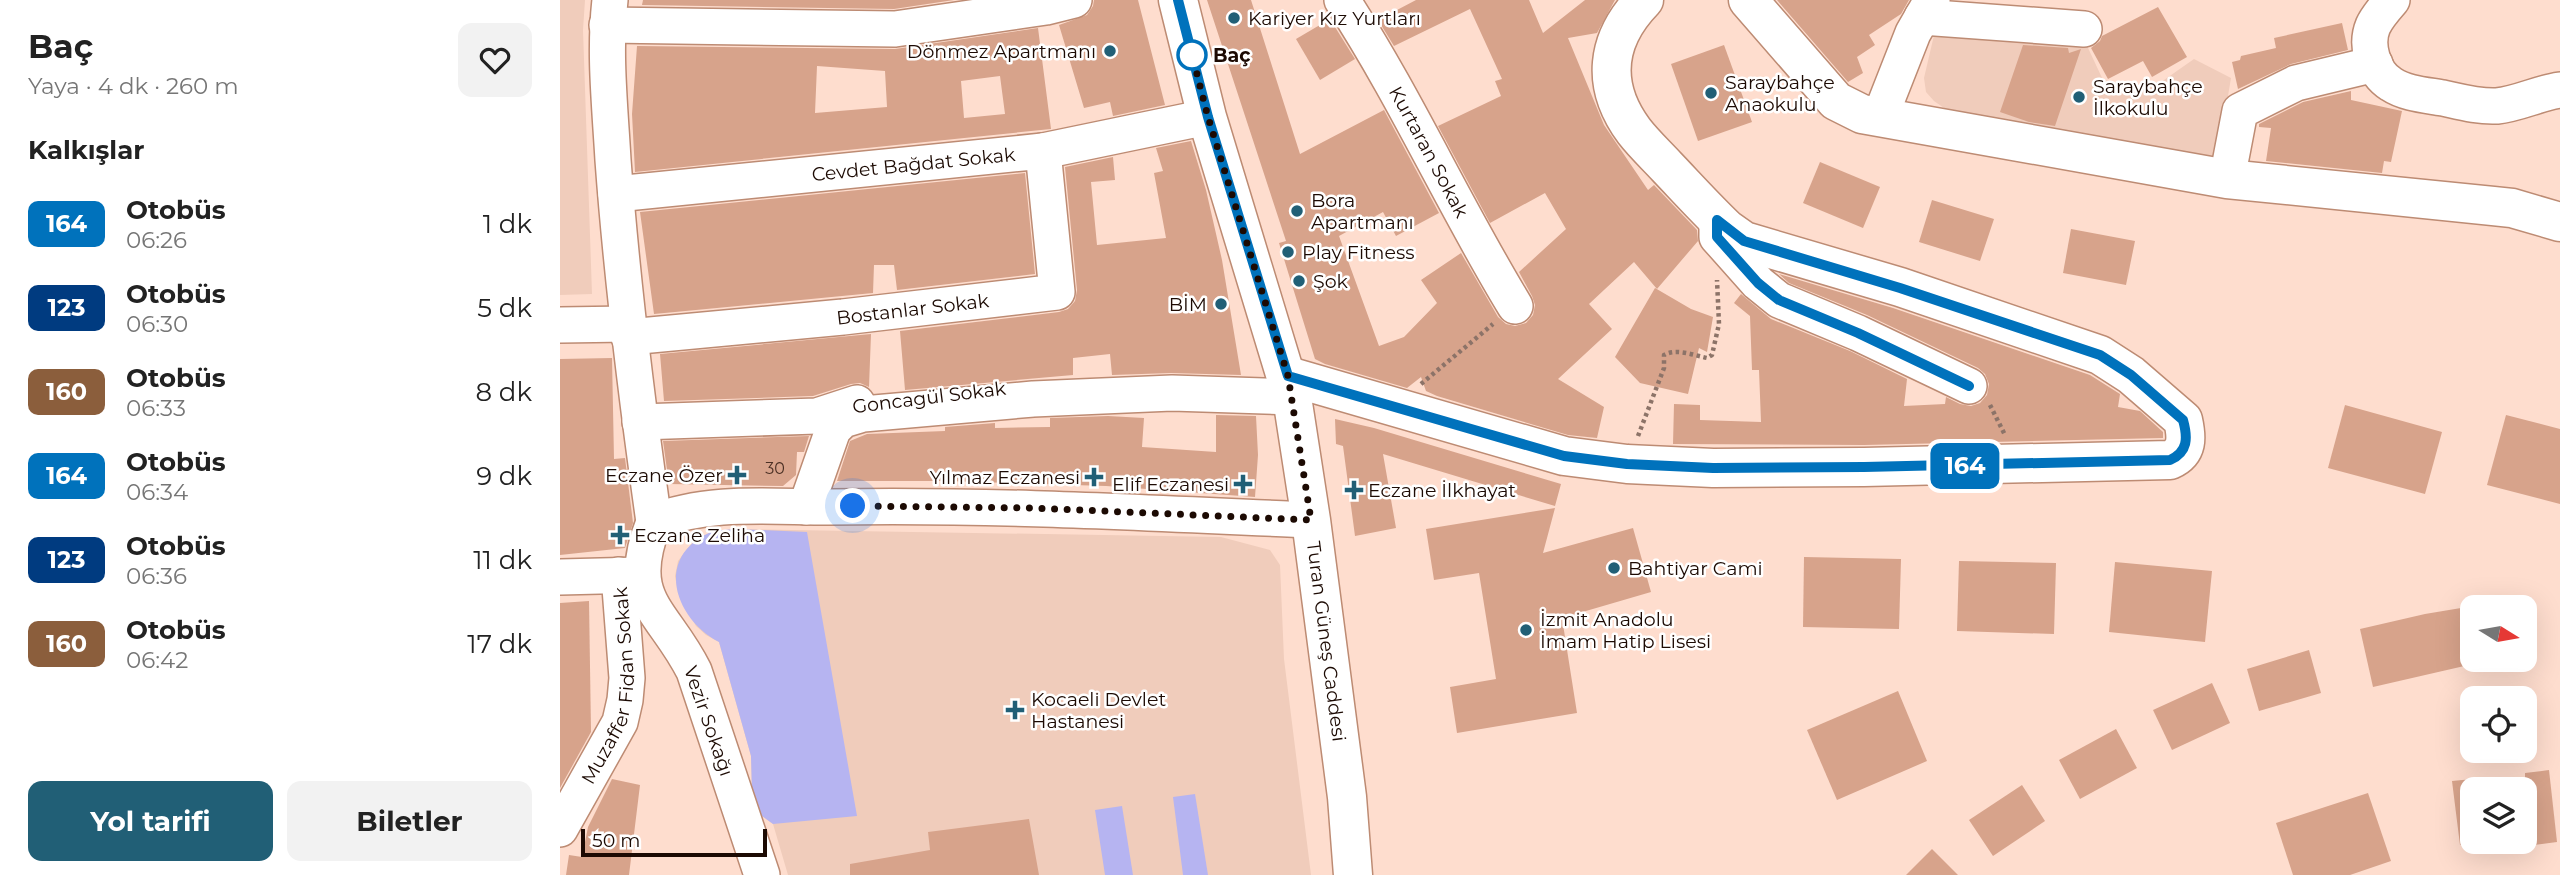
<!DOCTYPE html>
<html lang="tr">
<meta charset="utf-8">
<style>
:root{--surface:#fff;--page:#f2f2f2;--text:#222;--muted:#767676;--accent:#215f76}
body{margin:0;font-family:Montserrat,sans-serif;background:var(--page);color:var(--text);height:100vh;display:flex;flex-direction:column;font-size:26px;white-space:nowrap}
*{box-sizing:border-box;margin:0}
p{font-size:23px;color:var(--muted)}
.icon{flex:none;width:38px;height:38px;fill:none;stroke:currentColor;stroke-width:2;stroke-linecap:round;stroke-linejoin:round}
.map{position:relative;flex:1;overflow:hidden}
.sheet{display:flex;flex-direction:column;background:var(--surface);width:560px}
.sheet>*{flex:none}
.badge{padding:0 14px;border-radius:10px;font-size:24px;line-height:46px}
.needle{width:46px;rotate:101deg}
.controls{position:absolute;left:1900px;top:595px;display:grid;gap:14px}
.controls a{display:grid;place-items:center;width:77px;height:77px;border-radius:14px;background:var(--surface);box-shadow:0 7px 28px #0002;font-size:35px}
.scale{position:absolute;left:21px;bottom:18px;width:186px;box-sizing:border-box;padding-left:7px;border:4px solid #1c0a03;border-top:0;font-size:19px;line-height:24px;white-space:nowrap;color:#1c0a03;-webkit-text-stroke:5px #fff;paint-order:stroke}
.you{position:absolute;width:35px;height:35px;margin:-18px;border:5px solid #fff;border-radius:50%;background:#1a73e8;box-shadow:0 0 0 10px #1a73e833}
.map>.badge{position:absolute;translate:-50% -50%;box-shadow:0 0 0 4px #fff}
h2{padding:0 28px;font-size:26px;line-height:63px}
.round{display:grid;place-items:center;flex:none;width:74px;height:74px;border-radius:14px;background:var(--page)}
.summary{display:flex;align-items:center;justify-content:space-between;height:119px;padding:0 28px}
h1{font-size:33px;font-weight:700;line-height:52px}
.primary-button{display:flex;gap:14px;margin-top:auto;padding:14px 28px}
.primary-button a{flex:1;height:80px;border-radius:14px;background:var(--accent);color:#fff;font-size:28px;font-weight:700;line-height:80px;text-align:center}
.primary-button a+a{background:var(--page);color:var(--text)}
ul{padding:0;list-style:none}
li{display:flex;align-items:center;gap:21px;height:84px;padding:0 28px}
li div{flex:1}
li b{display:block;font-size:26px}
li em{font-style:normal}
li .badge{min-width:77px;font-weight:700;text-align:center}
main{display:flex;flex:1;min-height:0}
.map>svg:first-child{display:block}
.built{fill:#f0ccbb}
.green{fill:#b6b4f1}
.building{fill:#d7a38b;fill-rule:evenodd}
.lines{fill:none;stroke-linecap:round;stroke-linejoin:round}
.minor-casing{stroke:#bd8b73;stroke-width:38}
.major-casing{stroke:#bd8b73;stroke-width:41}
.path{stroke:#8c7368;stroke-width:4.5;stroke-dasharray:3.5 3.5;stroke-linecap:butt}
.minor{stroke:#fff;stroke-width:35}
.major{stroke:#fff;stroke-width:38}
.line-casing{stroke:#fff;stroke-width:16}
.line{stroke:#0072bc;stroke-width:10}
.walk{stroke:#1c0a03;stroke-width:7;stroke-dasharray:0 12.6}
.poi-dot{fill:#215f76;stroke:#fff;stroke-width:2.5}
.stop-dot{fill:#fff;stroke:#0072bc;stroke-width:3.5}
.labels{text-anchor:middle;stroke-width:5;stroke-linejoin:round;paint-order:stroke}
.number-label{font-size:16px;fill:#4b3025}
.poi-label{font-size:19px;fill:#1c0a03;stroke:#fff;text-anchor:start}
.stop-label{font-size:19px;font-weight:bold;fill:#1c0a03;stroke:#fff;text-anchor:start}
.street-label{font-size:19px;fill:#1c0a03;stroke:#fff}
</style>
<main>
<section class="sheet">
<div class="summary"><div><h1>Baç</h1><p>Yaya · 4 dk · 260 m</p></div><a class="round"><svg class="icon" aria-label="heart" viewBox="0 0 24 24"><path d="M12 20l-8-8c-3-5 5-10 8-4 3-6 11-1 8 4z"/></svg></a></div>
<h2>Kalkışlar</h2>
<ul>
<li><span class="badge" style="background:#0072bc;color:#fff">164</span><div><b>Otobüs</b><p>06:26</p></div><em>1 dk</em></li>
<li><span class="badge" style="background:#003b80;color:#fff">123</span><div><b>Otobüs</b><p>06:30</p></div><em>5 dk</em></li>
<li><span class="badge" style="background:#8b5e3c;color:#fff">160</span><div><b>Otobüs</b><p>06:33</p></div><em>8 dk</em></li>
<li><span class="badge" style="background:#0072bc;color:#fff">164</span><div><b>Otobüs</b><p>06:34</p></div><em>9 dk</em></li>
<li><span class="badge" style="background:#003b80;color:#fff">123</span><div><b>Otobüs</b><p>06:36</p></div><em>11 dk</em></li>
<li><span class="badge" style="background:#8b5e3c;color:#fff">160</span><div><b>Otobüs</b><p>06:42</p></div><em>17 dk</em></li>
</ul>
<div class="primary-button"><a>Yol tarifi</a><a>Biletler</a></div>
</section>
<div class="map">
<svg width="2000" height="875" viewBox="0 0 2000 875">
<rect width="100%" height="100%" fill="#feddce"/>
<g class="built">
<path d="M 0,0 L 25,0 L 23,30 L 32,294 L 0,295 Z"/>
<path d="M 1375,31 L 1522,35 L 1543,80 L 1579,87 L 1604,80 L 1634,59 L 1671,78 L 1656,167 L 1387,110 L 1374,101 L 1366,92 L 1364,78 Z"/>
<path d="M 176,529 L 661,537 L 710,550 L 720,565 L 724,659 L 751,875 L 228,875 L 213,824 L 202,816 L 192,793 L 191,756 L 159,642 L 146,635 L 136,626 L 118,593 L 115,576 L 118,561 L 131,544 L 151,532 Z"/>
</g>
<g class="green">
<path d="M 176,529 L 247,532 L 297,816 L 213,824 L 202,816 L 192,793 L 191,756 L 159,642 C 115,619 94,558 149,533 C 157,529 168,530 176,529 Z"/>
<path d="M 635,794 L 648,875 L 623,875 L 613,797 Z"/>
<path d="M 562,806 L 573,875 L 545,875 L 535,810 Z"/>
</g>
<g class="building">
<path d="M 83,0 L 394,0 L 334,9 L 82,5 Z"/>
<path d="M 534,0 L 578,0 L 605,105 L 553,116 L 550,102 L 524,108 L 499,25 L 527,15 L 533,6 Z"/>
<path d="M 647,0 L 691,0 L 740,154 L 824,110 L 879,213 L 836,236 L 823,212 L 779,236 L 819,346 L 844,337 L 877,303 L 861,280 L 901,253 L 938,317 L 946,324 L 955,326 L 966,323 L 973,315 L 975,305 L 972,296 L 959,272 L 1006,229 L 985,193 L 930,223 L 878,126 L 941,96 L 935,81 L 942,79 L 910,9 L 834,46 L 818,20 L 856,0 L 969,0 L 983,33 L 1025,0 L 1055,0 L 1037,33 L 1008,38 L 1044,125 L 1088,190 L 1094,185 L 1137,230 L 1138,241 L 1097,289 L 1074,262 L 1029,304 L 1052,329 L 998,379 L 1044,407 L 1037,438 L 1008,435 L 877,396 L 866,391 L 861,377 L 847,388 L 765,364 L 755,359 L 719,243 L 726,241 Z"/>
<path d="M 1217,0 L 1349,0 L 1341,14 L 1309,35 L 1315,45 L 1297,57 L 1303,73 L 1288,82 Z"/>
<path d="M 1598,7 L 1627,57 L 1592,77 L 1583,61 L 1548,79 L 1531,48 L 1540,41 L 1542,36 Z"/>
<path d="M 770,19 L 795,59 L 760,80 L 736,39 Z"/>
<path d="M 1782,23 L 1788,50 L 1731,64 L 1678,89 L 1672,62 L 1680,60 L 1681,56 L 1716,48 L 1714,38 Z"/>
<path d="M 478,28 L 491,129 L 75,172 L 72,114 L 77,46 L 335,49 ZM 257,66 L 325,71 L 327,107 L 255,113 ZM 440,76 L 445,114 L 404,118 L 401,81 Z"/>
<path d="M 1164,45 L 1192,122 L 1138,141 L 1111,64 Z"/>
<path d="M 1463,45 L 1508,48 L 1509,53 L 1521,49 L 1495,126 L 1469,122 L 1440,112 Z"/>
<path d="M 1791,91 L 1791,100 L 1842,111 L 1831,162 L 1824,161 L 1822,173 L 1706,161 L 1711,128 L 1699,127 L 1699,124 L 1743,102 Z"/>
<path d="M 631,141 L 646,190 L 662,260 L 681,375 L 611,373 L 552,375 L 550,354 L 513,358 L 513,375 L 345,390 L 340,331 L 499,312 L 508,309 L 515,301 L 517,290 L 505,167 L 553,157 L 555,180 L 531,182 L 537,245 L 606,238 L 594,173 L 603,171 L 596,148 Z"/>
<path d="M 1260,162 L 1320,187 L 1303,228 L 1243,203 Z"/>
<path d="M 465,173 L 475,274 L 337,290 L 334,265 L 314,265 L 313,293 L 94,314 L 80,212 Z"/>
<path d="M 1372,200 L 1434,219 L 1420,261 L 1359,242 Z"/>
<path d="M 1511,229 L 1575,241 L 1566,285 L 1503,273 Z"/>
<path d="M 1219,274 L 1333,308 L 1530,375 L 1560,394 L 1558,407 L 1580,411 L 1603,432 L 1603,438 L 1304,445 L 1113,444 L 1114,404 L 1140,405 L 1140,420 L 1201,422 L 1199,370 L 1192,370 L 1190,316 L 1174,303 L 1181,294 L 1211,319 L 1290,351 L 1347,379 L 1344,406 L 1385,404 L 1386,397 L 1400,404 L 1411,406 L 1420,403 L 1427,395 L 1429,384 L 1425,374 L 1418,368 L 1307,315 L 1229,283 Z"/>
<path d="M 1095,288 L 1131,309 L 1153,317 L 1147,352 L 1139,348 L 1128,394 L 1080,383 L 1055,357 Z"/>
<path d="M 311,334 L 309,387 L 300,383 L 291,384 L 253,396 L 104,401 L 100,354 Z"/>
<path d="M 52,358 L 54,459 L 65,458 L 73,523 L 65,548 L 0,555 L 0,359 Z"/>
<path d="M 1785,405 L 1882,432 L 1865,494 L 1768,468 Z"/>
<path d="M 656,415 L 696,416 L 698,455 L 695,497 L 546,486 L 386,481 L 277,481 L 290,441 L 307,434 L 385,431 L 385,427 L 435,423 L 435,428 L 490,427 L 490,418 L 548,416 L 584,418 L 582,447 L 656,452 Z"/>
<path d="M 1946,415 L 2000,429 L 2000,504 L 1927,485 Z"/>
<path d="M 775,419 L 814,428 L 1001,484 L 995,506 L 823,454 L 836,528 L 795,536 L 783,446 L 776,444 Z"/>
<path d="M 249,436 L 244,452 L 237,452 L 236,475 L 223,486 L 109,484 L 103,441 Z"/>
<path d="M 995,508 L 983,553 L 1073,528 L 1091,592 L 1002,618 L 1017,713 L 897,733 L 890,687 L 936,679 L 919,573 L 874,580 L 866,529 Z"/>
<path d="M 1244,557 L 1341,559 L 1339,629 L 1243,627 Z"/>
<path d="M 1399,561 L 1496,563 L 1494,634 L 1397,631 Z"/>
<path d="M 1555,562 L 1652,571 L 1645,642 L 1549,632 Z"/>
<path d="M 29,601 L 31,732 L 0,788 L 0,603 Z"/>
<path d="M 1913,606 L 1913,664 L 1813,687 L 1800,629 L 1865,614 Z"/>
<path d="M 1749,650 L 1761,693 L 1699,711 L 1687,669 Z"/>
<path d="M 1652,683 L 1670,723 L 1612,750 L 1593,710 Z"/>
<path d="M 1338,691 L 1367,761 L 1277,800 L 1247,730 Z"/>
<path d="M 1556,729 L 1577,768 L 1520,799 L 1499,760 Z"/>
<path d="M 1989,770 L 1997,842 L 1965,846 L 1965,773 Z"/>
<path d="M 52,779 L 80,785 L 69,875 L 6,875 L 9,855 L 22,857 L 28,827 Z"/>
<path d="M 1913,779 L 1913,844 L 1900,845 L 1892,781 Z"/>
<path d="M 1462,785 L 1485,821 L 1433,856 L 1409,820 Z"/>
<path d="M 1808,793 L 1831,861 L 1790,875 L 1733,875 L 1716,823 Z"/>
<path d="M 469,819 L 479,875 L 290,875 L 290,864 L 370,850 L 368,832 Z"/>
<path d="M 1372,849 L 1398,875 L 1346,875 Z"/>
</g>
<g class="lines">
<g class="minor-casing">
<g id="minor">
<path d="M 50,0 C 44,53 50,107 53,160 C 62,282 77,402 94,522"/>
<path id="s1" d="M 782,0 C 846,98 894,206 955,306"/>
<path d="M 1832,0 C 1825,8 1817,17 1813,26 C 1805,45 1813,73 1831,84 C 1846,94 1866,95 1883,98 C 1901,102 1919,107 1937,106 C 1958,104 1979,93 2000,90"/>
<path d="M 1362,17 L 1524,29"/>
<path d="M 47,25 L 335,29 L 486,7 L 514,0"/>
<path d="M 1320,117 L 1353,33 L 1372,0"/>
<path d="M 1667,179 L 1680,111 L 1736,83 L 1815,64"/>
<path id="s2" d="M 56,194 L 483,151 L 647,117"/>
<path d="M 1157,220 L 1157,237 L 1198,283 L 1219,300 L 1298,333 L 1409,386"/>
<path d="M 0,325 L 68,324"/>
<path id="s3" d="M 69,337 L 283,317 L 497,292 L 483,151"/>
<path d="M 80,422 L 257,416 L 297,403"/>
<path d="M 246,507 L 273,430 L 283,420 L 303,414 L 473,399 L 612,393 L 732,397"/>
<path d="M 0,577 L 81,575"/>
<path id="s4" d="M 0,829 L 60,722 L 65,700 L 67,678 L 59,575"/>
<path d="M 202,875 L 134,671 C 103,609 63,601 94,522 C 147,500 211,507 268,507 C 429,504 590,513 751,520"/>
</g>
</g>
<g class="major-casing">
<g id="major">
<path id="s5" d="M 618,0 L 647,117 L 732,397 L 751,520 L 787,797 L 793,875"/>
<path d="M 1188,0 L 1276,101 L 1302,114 L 1667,179 L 1933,206 L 1952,208 L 2000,222"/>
<path d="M 728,376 L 1004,456 L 1067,464 L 1153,468 L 1304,467 L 1610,460 C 1628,452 1627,438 1623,420 L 1571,375 L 1540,355 L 1340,287 L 1184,241 L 1167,229 C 1146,209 1127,188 1107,167 C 1096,155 1084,144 1074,131 C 1040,85 1046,39 1084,0"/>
</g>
</g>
<g class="path">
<path d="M 861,384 L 933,324"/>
<path d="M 1430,405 L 1445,435"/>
<path d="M 1078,436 L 1104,368 L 1104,355 C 1116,348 1133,355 1147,358 L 1152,355 L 1159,324 L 1157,280"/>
</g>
<use href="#minor" class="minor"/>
<use href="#major" class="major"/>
</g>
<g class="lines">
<g class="line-casing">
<path id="line" d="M 618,0 L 648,117 L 728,376 L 1004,456 L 1067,464 L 1153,468 L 1304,467 L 1610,460 C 1628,452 1628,438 1623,420 L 1571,375 L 1540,355 L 1340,288 L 1184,241 L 1157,220 L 1157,237 L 1198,283 L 1219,300 L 1298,333 L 1409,386"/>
</g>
<use href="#line" class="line"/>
<path class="walk" d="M 293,506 L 473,508 L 751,520 L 728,376 L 648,117 L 630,47 L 632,55"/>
</g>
<g class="poi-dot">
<circle cx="674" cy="18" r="7"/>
<circle cx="550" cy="51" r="7"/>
<circle cx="1151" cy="93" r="7"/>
<circle cx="1519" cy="97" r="7"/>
<circle cx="737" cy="211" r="7"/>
<circle cx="728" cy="252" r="7"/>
<circle cx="739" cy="281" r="7"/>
<circle cx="661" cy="304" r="7"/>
<path d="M173.5 464.5h7v7h7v7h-7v7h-7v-7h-7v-7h7z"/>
<path d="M530.5 466.5h7v7h7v7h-7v7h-7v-7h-7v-7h7z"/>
<path d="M679.5 473.5h7v7h7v7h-7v7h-7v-7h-7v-7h7z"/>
<path d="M790.5 479.5h7v7h7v7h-7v7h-7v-7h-7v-7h7z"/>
<path d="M56.5 524.5h7v7h7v7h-7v7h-7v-7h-7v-7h7z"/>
<circle cx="1054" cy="568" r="7"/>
<circle cx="966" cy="630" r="7"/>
<path d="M451.5 699.5h7v7h7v7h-7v7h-7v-7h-7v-7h7z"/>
</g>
<circle class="stop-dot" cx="632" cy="55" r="14"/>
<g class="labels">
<g class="number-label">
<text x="215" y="474">30</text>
</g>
<g class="poi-label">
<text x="688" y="25">Kariyer Kız Yurtları</text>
<text x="536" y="58" text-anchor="end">Dönmez Apartmanı</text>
<text x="1165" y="89">Saraybahçe<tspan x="1165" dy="22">Anaokulu</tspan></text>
<text x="1533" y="93">Saraybahçe<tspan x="1533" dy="22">İlkokulu</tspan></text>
<text x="751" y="207">Bora<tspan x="751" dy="22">Apartmanı</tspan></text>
<text x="742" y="259">Play Fitness</text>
<text x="753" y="288">Şok</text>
<text x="647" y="311" text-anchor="end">BİM</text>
<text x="163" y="482" text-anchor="end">Eczane Özer</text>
<text x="520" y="484" text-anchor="end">Yılmaz Eczanesi</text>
<text x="669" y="491" text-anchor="end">Elif Eczanesi</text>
<text x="808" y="497">Eczane İlkhayat</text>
<text x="74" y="542">Eczane Zeliha</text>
<text x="1068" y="575">Bahtiyar Cami</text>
<text x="980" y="626">İzmit Anadolu<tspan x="980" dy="22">İmam Hatip Lisesi</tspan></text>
<text x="471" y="706">Kocaeli Devlet<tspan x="471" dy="22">Hastanesi</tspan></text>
</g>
<g class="stop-label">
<text x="653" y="62">Baç</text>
</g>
<g class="street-label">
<text dy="7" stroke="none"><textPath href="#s1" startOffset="175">Kurtaran Sokak</textPath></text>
<text dy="7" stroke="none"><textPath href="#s2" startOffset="299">Cevdet Bağdat Sokak</textPath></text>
<text dy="7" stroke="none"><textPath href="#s3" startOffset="285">Bostanlar Sokak</textPath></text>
<text transform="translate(369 397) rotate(-7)" y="7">Goncagül Sokak</text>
<text dy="7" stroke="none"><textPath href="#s5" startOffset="660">Turan Güneş Caddesi</textPath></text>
<text dy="7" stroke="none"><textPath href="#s4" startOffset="156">Muzaffer Fidan Sokak</textPath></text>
<text transform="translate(149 721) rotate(71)" y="7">Vezir Sokağı</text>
</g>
</g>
</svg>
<div class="controls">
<a><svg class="needle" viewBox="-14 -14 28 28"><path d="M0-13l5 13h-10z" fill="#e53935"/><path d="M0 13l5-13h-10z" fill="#767676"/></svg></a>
<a><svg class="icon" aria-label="locate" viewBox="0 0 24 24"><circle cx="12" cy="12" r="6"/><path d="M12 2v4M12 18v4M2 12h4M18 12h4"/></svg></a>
<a><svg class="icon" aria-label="layers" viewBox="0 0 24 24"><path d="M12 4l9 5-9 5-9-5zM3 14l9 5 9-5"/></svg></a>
</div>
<div class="scale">50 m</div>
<div class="you" style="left:293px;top:506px"></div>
<b class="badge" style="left:1405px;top:466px;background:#0072bc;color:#fff">164</b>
</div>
</main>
